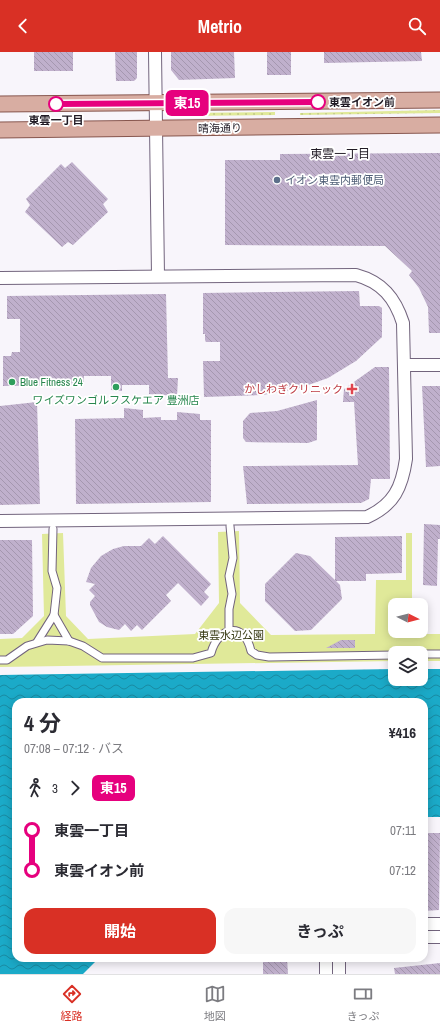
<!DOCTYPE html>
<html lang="ja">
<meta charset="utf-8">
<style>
:root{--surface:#fff;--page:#f7f7f7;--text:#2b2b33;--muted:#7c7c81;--line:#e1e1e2;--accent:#d93025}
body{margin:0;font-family:"Archivo Narrow","Noto Sans JP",sans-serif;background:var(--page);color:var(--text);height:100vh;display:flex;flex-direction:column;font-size:15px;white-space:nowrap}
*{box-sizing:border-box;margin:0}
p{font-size:13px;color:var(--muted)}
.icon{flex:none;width:22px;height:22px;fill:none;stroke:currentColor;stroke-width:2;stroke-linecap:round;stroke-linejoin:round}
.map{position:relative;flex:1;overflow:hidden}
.side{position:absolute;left:12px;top:646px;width:416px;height:264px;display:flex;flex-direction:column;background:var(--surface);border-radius:12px;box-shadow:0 2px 10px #0003}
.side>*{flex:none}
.badge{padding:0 8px;border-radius:6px;font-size:14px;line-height:26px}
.needle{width:26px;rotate:96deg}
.fabs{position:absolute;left:388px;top:546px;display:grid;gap:8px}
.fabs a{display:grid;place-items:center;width:40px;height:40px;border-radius:8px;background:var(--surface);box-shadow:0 2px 10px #0003;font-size:20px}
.map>.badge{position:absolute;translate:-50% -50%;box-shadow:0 0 0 2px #fff}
.legs{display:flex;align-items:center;gap:6px;height:44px;padding:0 12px;font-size:13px}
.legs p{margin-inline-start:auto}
.head{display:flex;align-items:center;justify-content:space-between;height:68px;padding:0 12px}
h1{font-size:22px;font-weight:700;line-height:30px}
.action{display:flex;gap:8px;margin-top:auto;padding:8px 12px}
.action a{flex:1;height:46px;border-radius:12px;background:var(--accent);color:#fff;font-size:16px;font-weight:700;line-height:46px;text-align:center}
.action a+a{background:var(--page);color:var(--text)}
ul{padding:0 12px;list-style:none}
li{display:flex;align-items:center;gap:14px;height:40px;font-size:15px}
li i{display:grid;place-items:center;width:6px;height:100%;margin:0 5px;background:currentColor}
li i::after{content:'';width:10px;height:10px;margin:-5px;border:3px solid;border-radius:50%;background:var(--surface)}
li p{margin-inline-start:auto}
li:first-child i{background:linear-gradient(#0000 50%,currentColor 0)}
li:last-child i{background:linear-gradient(currentColor 50%,#0000 0)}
header{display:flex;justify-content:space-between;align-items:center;height:52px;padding:0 12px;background:var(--accent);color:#fff;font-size:18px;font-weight:700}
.menu{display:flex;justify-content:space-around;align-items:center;height:56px;border-top:1px solid var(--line);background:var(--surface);font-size:11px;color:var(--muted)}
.menu a{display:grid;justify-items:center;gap:2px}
.menu .current{color:var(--accent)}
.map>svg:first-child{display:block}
.grass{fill:url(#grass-dots)}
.park{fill:#e0e999}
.water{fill:url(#water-waves)}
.building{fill:url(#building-back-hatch)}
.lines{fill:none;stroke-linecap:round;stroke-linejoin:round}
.pedestrian-casing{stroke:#72647d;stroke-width:9}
.tertiary-casing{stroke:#72647d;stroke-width:14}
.primary-casing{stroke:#87564e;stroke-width:17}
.pedestrian{stroke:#fff;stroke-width:7}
.tertiary{stroke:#fff;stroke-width:12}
.primary{stroke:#d8ada2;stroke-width:15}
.line-1-casing{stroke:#fff;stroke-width:9}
.line-1{stroke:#e6007e;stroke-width:6}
.stop-1-dot{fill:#fff;stroke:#e6007e;stroke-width:2}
.service-dot{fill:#5c6f8a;stroke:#fff;stroke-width:1.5}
.leisure-dot{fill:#2e9e5b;stroke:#fff;stroke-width:1.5}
.health-dot{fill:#e0444e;stroke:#fff;stroke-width:1.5}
.labels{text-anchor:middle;stroke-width:3.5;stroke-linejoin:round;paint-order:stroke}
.stop-label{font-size:11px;font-weight:bold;fill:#201a24;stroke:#fff;text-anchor:start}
.street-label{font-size:11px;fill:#201a24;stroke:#fff}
.service-label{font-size:11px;fill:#4e5e75;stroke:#fff;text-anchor:start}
.leisure-label{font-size:11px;fill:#27864d;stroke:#fff;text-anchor:start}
.health-label{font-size:11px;fill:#be3a42;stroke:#fff;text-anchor:end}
.park-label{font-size:11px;fill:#363912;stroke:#fff}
.neighbourhood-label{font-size:12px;fill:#201a24;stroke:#fff}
</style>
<header><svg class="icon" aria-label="back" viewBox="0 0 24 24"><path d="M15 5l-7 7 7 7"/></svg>Metrio<svg class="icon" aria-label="search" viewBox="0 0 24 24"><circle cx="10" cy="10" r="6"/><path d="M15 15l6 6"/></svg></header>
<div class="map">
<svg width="440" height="922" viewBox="0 0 440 922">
<defs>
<pattern id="grass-dots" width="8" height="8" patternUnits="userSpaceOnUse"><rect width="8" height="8" fill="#e0e999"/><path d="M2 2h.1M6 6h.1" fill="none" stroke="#c0c784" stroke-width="1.8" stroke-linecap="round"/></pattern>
<pattern id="water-waves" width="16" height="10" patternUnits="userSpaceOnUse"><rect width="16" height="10" fill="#1baac8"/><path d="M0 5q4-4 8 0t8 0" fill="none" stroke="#188aa2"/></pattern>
<pattern id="building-back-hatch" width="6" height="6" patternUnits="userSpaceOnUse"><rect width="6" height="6" fill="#c0b0cc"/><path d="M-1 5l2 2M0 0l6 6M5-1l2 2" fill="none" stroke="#a597af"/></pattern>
</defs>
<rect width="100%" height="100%" fill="#f8f5fb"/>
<g class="grass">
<path d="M 440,58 L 440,61 L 300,63 L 300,61 Z"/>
<path d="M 275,60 L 275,63 L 184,64 L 184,61 Z"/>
</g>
<path class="park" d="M 239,479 L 240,551 L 271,583 L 375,582 L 376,528 L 406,528 L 406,481 L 412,481 L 412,553 L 395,553 L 395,579 L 412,579 L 412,582 L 440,582 L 440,609 L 421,609 L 421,601 L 395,601 L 395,609 L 0,615 L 0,587 L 22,586 L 44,564 L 42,482 L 63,481 L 66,564 L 88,587 L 195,582 L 219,551 L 218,480 Z"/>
<path class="water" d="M 395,617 L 395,627 L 421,627 L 421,617 L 440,617 L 440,765 L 424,765 L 424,650 L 16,650 L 16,906 L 99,906 L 83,922 L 0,922 L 0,623 Z"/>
<g class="building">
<rect x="34" y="0" width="39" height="19"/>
<path d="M 115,0 L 137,0 L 137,26 L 134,29 L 116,29 Z"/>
<path d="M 171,0 L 234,0 L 235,26 L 179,28 L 171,18 Z"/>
<rect x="267" y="0" width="24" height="23"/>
<path d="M 324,0 L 421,0 L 422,9 L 324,11 Z"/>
<path d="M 440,101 L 440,281 L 429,281 L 428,255 L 419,236 L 409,223 L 412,219 L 385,194 L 225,193 L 225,108 L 280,108 L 280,102 Z"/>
<path d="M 72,110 L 108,147 L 103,152 L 108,160 L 73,193 L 68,190 L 62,195 L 25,160 L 30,153 L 26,147 L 61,112 L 65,116 Z"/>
<path d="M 359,239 L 360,254 L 379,254 L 382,256 L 382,285 L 356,309 L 328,326 L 297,337 L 263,343 L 204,345 L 203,309 L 220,309 L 220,290 L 206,290 L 205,288 L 205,282 L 203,282 L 203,241 Z"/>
<path d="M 166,242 L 168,326 L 178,326 L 177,344 L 149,342 L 149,333 L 122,333 L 122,339 L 111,338 L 111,324 L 84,324 L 84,333 L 3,334 L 3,304 L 11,304 L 12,300 L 20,300 L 20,267 L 7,267 L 7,244 Z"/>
<path d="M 375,315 L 389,315 L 390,427 L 371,427 L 369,447 L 361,451 L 247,452 L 243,414 L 358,413 L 354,350 L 343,350 L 344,337 Z"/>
<path d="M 422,334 L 440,334 L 440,414 L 426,415 Z"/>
<path d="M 317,348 L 317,388 L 308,391 L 246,390 L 243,386 L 243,369 L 250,361 L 277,359 Z"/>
<path d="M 37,350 L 40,452 L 0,453 L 0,354 Z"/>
<path d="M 124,356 L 143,358 L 143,366 L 161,365 L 161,368 L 177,368 L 177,360 L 200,362 L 200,368 L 211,368 L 211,450 L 76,452 L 75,367 L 124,366 Z"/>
<path d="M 424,472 L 440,473 L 440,487 L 438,487 L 437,534 L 423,533 Z"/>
<path d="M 163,484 L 211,532 L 204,540 L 209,545 L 201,554 L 178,531 L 166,543 L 171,549 L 142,578 L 137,573 L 131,579 L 125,572 L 119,578 L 107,575 L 99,570 L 90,553 L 90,550 L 95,544 L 89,538 L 95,532 L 86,530 L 91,516 L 101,504 L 113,497 L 124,494 L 141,494 L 149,486 L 155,492 Z"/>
<path d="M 402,484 L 402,521 L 366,522 L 366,529 L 336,529 L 340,533 L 342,547 L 311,578 L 295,579 L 265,549 L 265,532 L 296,501 L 310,504 L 335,528 L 335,485 Z"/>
<path d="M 0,488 L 32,488 L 33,564 L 13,582 L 0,582 Z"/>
<path d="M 341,588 L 355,588 L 355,596 L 326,596 Z"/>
<path d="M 424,781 L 440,781 L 439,858 L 424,859 Z"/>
<path d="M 263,906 L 287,906 L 288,922 L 263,922 Z"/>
<path d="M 440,911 L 440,922 L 395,922 L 394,916 Z"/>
</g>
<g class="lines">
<g class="pedestrian-casing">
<g id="pedestrian">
<path d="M 54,563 L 69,589"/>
<path d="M 229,578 L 229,557 L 232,542 L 229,524 L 233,506 L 230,474"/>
<path d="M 37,590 L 54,563 L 57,536 L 52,519 L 53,477"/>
<path d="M 421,602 L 440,602"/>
<path d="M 0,608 L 7,608 L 27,594 L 47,588 L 69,589 L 83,594 L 102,606 L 193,606 L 211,601 C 218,575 244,568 251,599 L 257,603 L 269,605 L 395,603"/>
</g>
</g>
<g class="tertiary-casing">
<g id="tertiary">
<path d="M 155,0 L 158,224"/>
<path d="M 0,226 L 356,223 C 382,230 395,246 403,271 L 406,407 C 402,435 394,453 367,465 L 0,469"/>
<path d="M 405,313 L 440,313"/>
<path d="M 424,872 L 440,872"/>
<path d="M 424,885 L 440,885"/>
<path d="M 326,922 L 326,906"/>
<path d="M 339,922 L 339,906"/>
</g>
</g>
<g class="primary-casing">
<g id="primary">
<path d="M 0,52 L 440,48"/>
<path d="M 0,78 L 440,73"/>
</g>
</g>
<use href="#pedestrian" class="pedestrian"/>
<use href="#tertiary" class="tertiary"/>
<use href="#primary" class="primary"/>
</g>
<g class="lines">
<g class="line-1-casing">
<path id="line-1" d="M 56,52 L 318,50"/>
</g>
<use href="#line-1" class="line-1"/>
</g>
<g class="stop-1-dot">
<circle cx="318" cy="50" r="7"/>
<circle cx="56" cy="52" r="7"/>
</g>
<circle class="service-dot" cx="277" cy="128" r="4"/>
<g class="leisure-dot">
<circle cx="12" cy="330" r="4"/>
<circle cx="116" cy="335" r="4"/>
</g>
<path class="health-dot" d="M350 331h4v4h4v4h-4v4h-4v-4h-4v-4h4z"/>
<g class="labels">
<g class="stop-label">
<text x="329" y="54">東雲イオン前</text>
<text x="56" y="72" text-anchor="middle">東雲一丁目</text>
</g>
<g class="street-label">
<text transform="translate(220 76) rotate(-1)" y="4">晴海通り</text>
</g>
<g class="service-label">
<text x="285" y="132">イオン東雲内郵便局</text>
</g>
<g class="leisure-label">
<text x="20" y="334">Blue Fitness 24</text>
<text x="116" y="352" text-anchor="middle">ワイズワンゴルフスケエア 豊洲店</text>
</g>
<g class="health-label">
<text x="343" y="341">かしわぎクリニック</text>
</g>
<g class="park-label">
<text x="231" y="587">東雲水辺公園</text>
</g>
<g class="neighbourhood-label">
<text x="340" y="106">東雲一丁目</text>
</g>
</g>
</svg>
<div class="fabs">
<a><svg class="needle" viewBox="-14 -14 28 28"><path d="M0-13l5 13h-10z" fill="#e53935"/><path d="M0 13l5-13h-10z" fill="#7c7c81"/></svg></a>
<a><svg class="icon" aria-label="layers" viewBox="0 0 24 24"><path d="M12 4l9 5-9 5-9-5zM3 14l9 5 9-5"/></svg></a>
</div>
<b class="badge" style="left:187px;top:51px;background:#e6007e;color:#fff">東15</b>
<section class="side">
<div class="head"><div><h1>4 分</h1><p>07:08 – 07:12 · バス</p></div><b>¥416</b></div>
<div class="legs"><svg class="icon" aria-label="walk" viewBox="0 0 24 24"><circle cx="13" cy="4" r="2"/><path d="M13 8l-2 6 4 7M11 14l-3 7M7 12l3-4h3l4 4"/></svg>3<svg class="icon" aria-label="forward" viewBox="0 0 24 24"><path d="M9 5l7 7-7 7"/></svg><b class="badge" style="background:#e6007e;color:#fff">東15</b></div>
<ul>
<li><i style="color:#e6007e"></i><b>東雲一丁目</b><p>07:11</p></li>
<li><i style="color:#e6007e"></i><b>東雲イオン前</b><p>07:12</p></li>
</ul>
<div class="action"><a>開始</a><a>きっぷ</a></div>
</section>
</div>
<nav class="menu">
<a class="current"><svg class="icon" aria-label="directions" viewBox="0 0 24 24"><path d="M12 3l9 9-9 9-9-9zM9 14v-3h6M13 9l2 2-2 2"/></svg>経路</a>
<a><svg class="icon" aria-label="map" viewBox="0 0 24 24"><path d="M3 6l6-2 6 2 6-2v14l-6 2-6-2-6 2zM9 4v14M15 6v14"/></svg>地図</a>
<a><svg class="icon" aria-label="tickets" viewBox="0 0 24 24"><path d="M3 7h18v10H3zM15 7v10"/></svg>きっぷ</a>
</nav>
